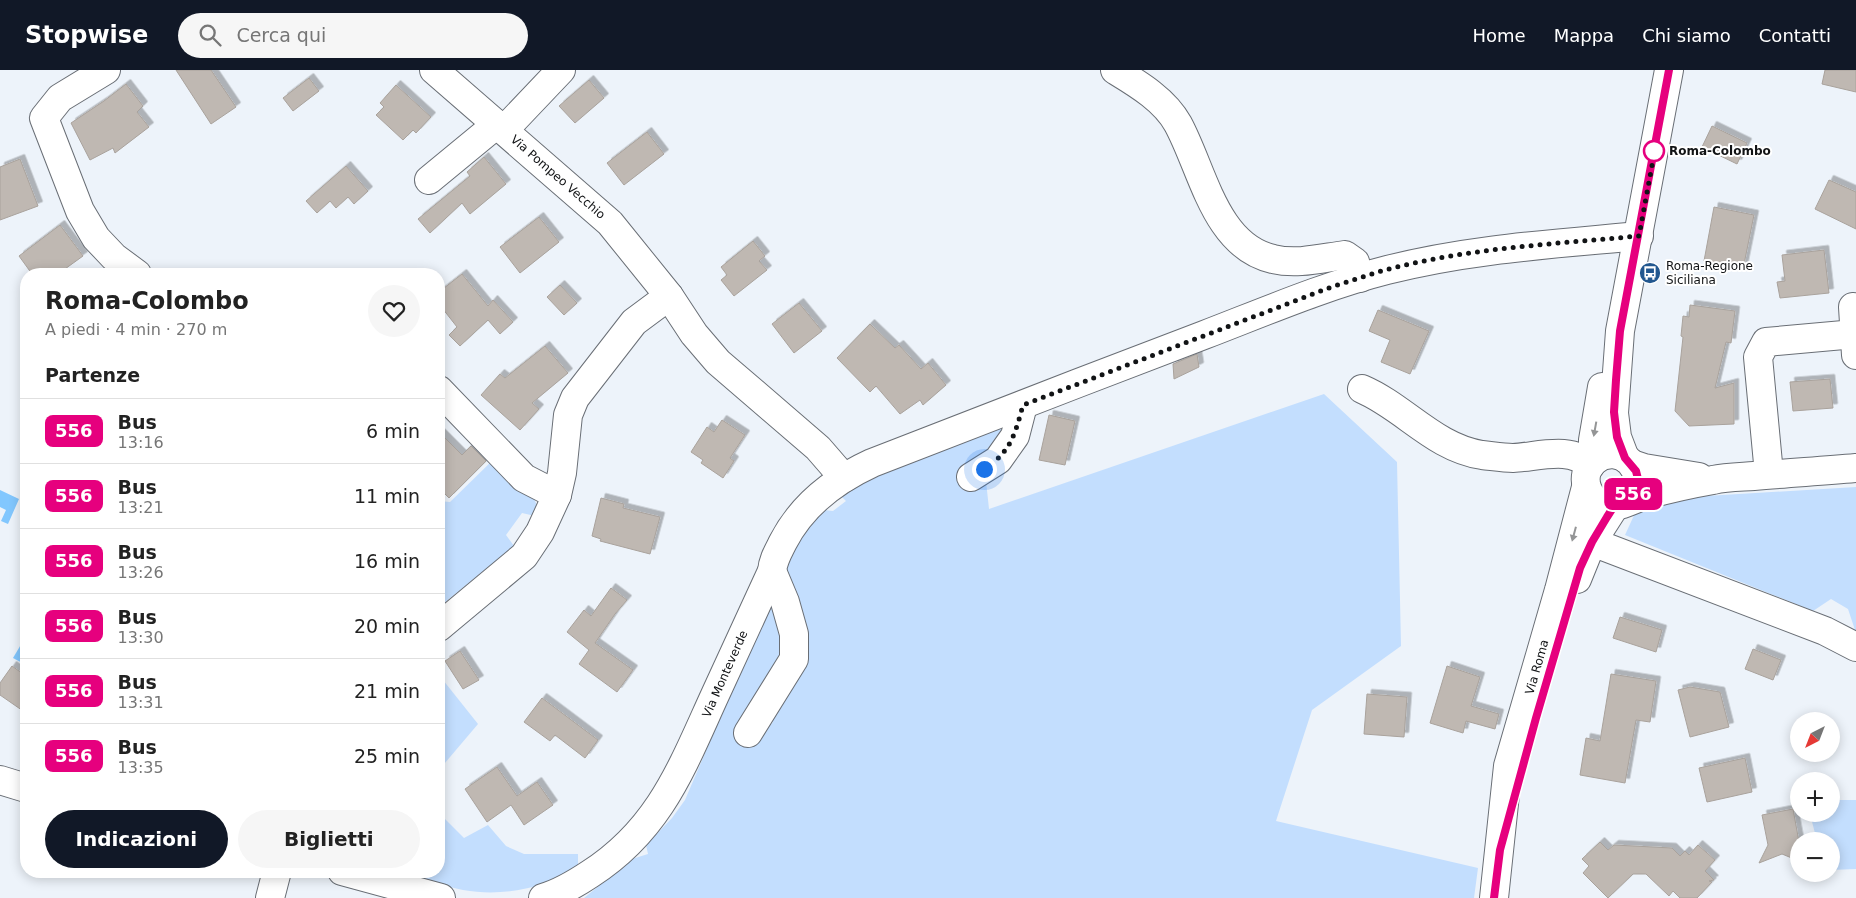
<!DOCTYPE html>
<html lang="it">
<meta charset="utf-8">
<style>
:root{--surface:#fff;--page:#f6f6f6;--text:#222;--muted:#767676;--line:#e0e0e0;--accent:#111827}
body{margin:0;font-family:"DejaVu Sans",sans-serif;background:var(--page);color:var(--text);height:100vh;display:flex;flex-direction:column;font-size:19px;white-space:nowrap}
*{box-sizing:border-box;margin:0}
p{font-size:16px;color:var(--muted)}
.icon{flex:none;width:28px;height:28px;fill:none;stroke:currentColor;stroke-width:2;stroke-linecap:round;stroke-linejoin:round}
.map{position:relative;flex:1;overflow:hidden}
.details{position:absolute;left:20px;top:198px;width:425px;height:610px;display:flex;flex-direction:column;background:var(--surface);border-radius:20px;box-shadow:0 2px 12px #0003}
.details>*{flex:none}
.badge{padding:0 10px;border-radius:8px;font-size:18px;line-height:32px}
.needle{width:32px;rotate:222deg}
.controls{position:absolute;left:1790px;top:642px;display:grid;gap:10px}
.controls a{display:grid;place-items:center;width:50px;height:50px;border-radius:50%;background:var(--surface);box-shadow:0 2px 12px #0003;font-size:25px}
.you{position:absolute;width:25px;height:25px;margin:-12px;border:4px solid #fff;border-radius:50%;background:#1a73e8;box-shadow:0 0 0 8px #1a73e833}
.map>.badge{position:absolute;translate:-50% -50%;box-shadow:0 0 0 2px #fff}
h2{padding:0 25px;font-size:19px;line-height:45px}
.round{display:grid;place-items:center;flex:none;width:52px;height:52px;border-radius:26px;background:var(--page)}
.overview{display:flex;align-items:center;justify-content:space-between;height:85px;padding:0 25px}
h1{font-size:24px;font-weight:600;line-height:38px}
.primary-button{display:flex;gap:10px;margin-top:auto;padding:10px 25px}
.primary-button a{flex:1;height:58px;border-radius:30px;background:var(--accent);color:#fff;font-size:20px;font-weight:600;line-height:58px;text-align:center}
.primary-button a+a{background:var(--page);color:var(--text)}
ul{padding:0;list-style:none}
li{display:flex;align-items:center;gap:15px;height:65px;padding:0 25px;border-top:1px solid var(--line)}
li div{flex:1}
li b{display:block;font-size:19px}
li em{font-style:normal}
li .badge{min-width:55px;font-weight:700;text-align:center}
header{display:flex;align-items:center;gap:30px;box-sizing:border-box;height:70px;padding:0 25px;background:var(--accent);color:#fff}
header strong{font-size:24px}
nav{display:flex;gap:28px;margin-inline-start:auto;font-size:18px}
.search{width:350px;height:45px;background:var(--page);display:flex;align-items:center;gap:12px;box-sizing:border-box;padding:0 18px;border-radius:28px;color:var(--muted);font-size:19px}
.map>svg:first-child{display:block}
.green{fill:#c3defe}
.water{fill:#82c7fe}
.building{fill:#bfb8b2;stroke:#a9a29c;filter:url(#shadow)}
.lines{fill:none;stroke-linecap:round;stroke-linejoin:round}
.minor-casing{stroke:#696e75;stroke-width:30}
.minor{stroke:#fff;stroke-width:28}
.oneway{fill:#949596}
.line-casing{stroke:#fff;stroke-width:11}
.line{stroke:#e6007e;stroke-width:8}
.walk{stroke:#111315;stroke-width:5;stroke-dasharray:0 9}
.stop-dot{fill:#fff;stroke:#e6007e;stroke-width:2.5}
.labels{text-anchor:middle;stroke-width:4;stroke-linejoin:round;paint-order:stroke}
.stop-label{font-size:12px;font-weight:bold;fill:#111315;stroke:#fff;text-anchor:start}
.street-label{font-size:12px;fill:#111315;stroke:#fff}
.poi-label{font-size:12px;fill:#111315;stroke:#fff;text-anchor:start}
</style>
<header>
<strong>Stopwise</strong>
<div class="search"><svg class="icon" aria-label="search" viewBox="0 0 24 24"><circle cx="10" cy="10" r="6"/><path d="M15 15l6 6"/></svg>Cerca qui</div>
<nav><a>Home</a><a>Mappa</a><a>Chi siamo</a><a>Contatti</a></nav>
</header>
<div class="map">
<svg width="1856" height="828" viewBox="0 0 1856 828">
<defs>
<filter id="shadow"><feDropShadow dx="4.5" dy="-4.5" stdDeviation="0" flood-color="#0004"/></filter>
</defs>
<rect width="100%" height="100%" fill="#edf3fa"/>
<g class="green">
<path d="M 1324,324 L 1397,392 L 1401,576 L 1312,640 L 1276,751 L 1478,798 L 1474,828 L 584,828 L 632,789 L 648,784 L 646,775 L 672,748 L 685,730 L 773,524 L 788,579 L 738,664 L 739,675 L 749,676 L 773,652 L 767,647 L 798,597 L 783,500 L 806,458 L 824,440 L 833,441 L 846,431 L 841,426 L 867,409 L 1003,352 L 1001,366 L 984,391 L 960,399 L 964,421 L 986,411 L 989,439 Z"/>
<path d="M 495,388 L 533,427 L 538,437 L 535,446 L 522,443 L 506,465 L 514,476 L 439,537 L 439,431 L 450,432 Z"/>
<path d="M 1856,417 L 1856,563 L 1848,539 L 1831,529 L 1813,541 L 1625,465 L 1636,441 L 1673,428 Z"/>
<path d="M 439,605 L 478,654 L 439,700 Z"/>
<path d="M 1831,730 L 1856,730 L 1856,799 L 1831,800 L 1831,771 L 1817,771 L 1810,744 L 1831,744 Z"/>
<path d="M 439,743 L 464,768 L 488,755 L 506,776 L 524,784 L 578,784 L 578,800 C 542,818 503,827 463,820 C 442,816 421,807 401,801 L 439,801 Z"/>
</g>
<g class="water">
<path d="M 0,420 L 19,429 L 8,454 L 1,451 L 6,440 L 0,437 Z"/>
<path d="M 26,566 L 26,595 L 13,588 Z"/>
</g>
<g class="building">
<path d="M 176,0 L 211,0 L 236,37 L 211,54 Z"/>
<path d="M 1825,0 L 1856,0 L 1856,22 L 1822,14 Z"/>
<path d="M 309,8 L 319,21 L 293,41 L 283,28 Z"/>
<path d="M 589,10 L 604,28 L 575,53 L 559,36 Z"/>
<path d="M 126,14 L 143,36 L 137,42 L 149,57 L 115,83 L 113,78 L 90,90 L 71,53 L 104,31 Z"/>
<path d="M 396,15 L 431,47 L 416,63 L 413,60 L 403,70 L 376,45 L 384,37 L 380,33 Z"/>
<path d="M 1712,56 L 1747,73 L 1737,94 L 1702,77 Z"/>
<path d="M 647,62 L 664,84 L 624,115 L 607,93 Z"/>
<path d="M 484,87 L 506,114 L 470,144 L 462,133 L 430,163 L 418,149 L 470,106 L 467,102 Z"/>
<path d="M 20,89 L 38,136 L 0,150 L 0,97 Z"/>
<path d="M 346,96 L 368,121 L 354,134 L 348,127 L 336,138 L 330,131 L 317,143 L 306,131 Z"/>
<path d="M 1829,110 L 1856,122 L 1856,159 L 1815,139 Z"/>
<path d="M 1714,137 L 1754,145 L 1743,199 L 1704,191 Z"/>
<path d="M 539,147 L 559,172 L 520,203 L 500,177 Z"/>
<path d="M 60,155 L 83,186 L 58,204 L 32,204 L 19,186 Z"/>
<path d="M 753,171 L 765,186 L 759,191 L 767,200 L 734,226 L 721,210 L 727,205 L 721,197 Z"/>
<path d="M 1824,180 L 1829,223 L 1780,228 L 1777,212 L 1785,211 L 1782,185 Z"/>
<path d="M 462,204 L 488,236 L 493,230 L 513,252 L 500,264 L 488,250 L 460,276 L 449,265 L 457,257 L 439,234 L 439,222 Z"/>
<path d="M 560,215 L 577,233 L 564,245 L 547,227 Z"/>
<path d="M 799,233 L 822,261 L 794,283 L 772,254 Z"/>
<path d="M 1690,235 L 1735,241 L 1731,273 L 1726,272 L 1715,318 L 1734,313 L 1734,354 L 1689,356 L 1675,341 L 1683,267 L 1681,266 L 1683,246 L 1689,247 Z"/>
<path d="M 1378,240 L 1429,261 L 1410,304 L 1381,292 L 1390,270 L 1369,261 Z"/>
<path d="M 870,254 L 895,278 L 899,275 L 921,299 L 928,293 L 946,315 L 923,335 L 920,330 L 900,344 L 876,316 L 870,322 L 837,288 Z"/>
<path d="M 545,276 L 568,303 L 532,333 L 539,339 L 520,360 L 481,325 L 500,304 L 505,308 Z"/>
<path d="M 1197,284 L 1199,297 L 1174,309 L 1173,294 Z"/>
<path d="M 1830,309 L 1833,338 L 1793,341 L 1790,312 Z"/>
<path d="M 1049,345 L 1075,351 L 1065,395 L 1039,390 Z"/>
<path d="M 722,350 L 745,365 L 730,388 L 734,391 L 723,408 L 701,393 L 703,390 L 691,382 L 707,357 L 714,362 Z"/>
<path d="M 439,362 L 462,385 L 471,376 L 486,391 L 449,428 L 439,418 Z"/>
<path d="M 601,428 L 624,434 L 623,438 L 660,447 L 650,484 L 600,471 L 601,469 L 592,466 Z"/>
<path d="M 611,518 L 627,530 L 615,544 L 595,573 L 633,600 L 617,622 L 579,594 L 589,580 L 567,562 L 584,540 L 591,546 Z"/>
<path d="M 1620,547 L 1662,560 L 1656,582 L 1613,568 Z"/>
<path d="M 1753,579 L 1781,590 L 1773,610 L 1745,599 Z"/>
<path d="M 460,581 L 479,610 L 463,619 L 445,591 Z"/>
<path d="M 12,596 L 26,606 L 26,643 L 0,625 L 0,613 Z"/>
<path d="M 1447,596 L 1480,607 L 1471,636 L 1499,644 L 1495,659 L 1466,651 L 1463,663 L 1430,653 Z"/>
<path d="M 1611,604 L 1656,611 L 1650,652 L 1636,650 L 1625,713 L 1580,705 L 1586,668 L 1600,671 Z"/>
<path d="M 1690,617 L 1720,622 L 1729,657 L 1690,667 L 1678,620 Z"/>
<path d="M 1367,624 L 1407,627 L 1404,667 L 1364,664 Z"/>
<path d="M 542,628 L 598,670 L 585,688 L 555,665 L 550,671 L 524,652 Z"/>
<path d="M 1745,688 L 1752,722 L 1707,732 L 1699,698 Z"/>
<path d="M 497,697 L 517,726 L 537,712 L 553,735 L 524,755 L 511,735 L 487,752 L 465,719 Z"/>
<path d="M 1793,739 L 1799,772 L 1799,791 L 1782,784 L 1759,793 L 1768,775 L 1762,745 Z"/>
<path d="M 1600,772 L 1608,780 L 1614,775 L 1672,778 L 1680,786 L 1685,781 L 1689,785 L 1698,775 L 1715,790 L 1705,801 L 1714,810 L 1709,811 L 1712,812 L 1697,828 L 1680,828 L 1673,821 L 1669,826 L 1646,804 L 1633,804 L 1608,828 L 1583,803 L 1589,796 L 1582,789 Z"/>
</g>
<g class="lines">
<g class="minor-casing">
<g id="minor">
<path d="M 106,0 L 60,28 L 44,48 L 80,141 L 96,168 L 114,187 L 137,204"/>
<path d="M 434,0 L 610,153 L 669,226 L 694,264 L 718,292 L 818,378 L 844,408"/>
<path d="M 1115,0 C 1138,14 1165,30 1178,54 C 1203,100 1215,176 1273,189 C 1297,195 1322,188 1345,185 L 1355,192 L 1360,208"/>
<path d="M 504,60 L 561,0"/>
<path d="M 429,110 L 497,54"/>
<path d="M 1853,237 L 1856,285"/>
<path d="M 1362,319 C 1404,337 1435,378 1482,385 C 1492,386 1503,388 1513,388 C 1537,387 1572,375 1590,396"/>
<path d="M 439,320 L 524,408 L 557,425 L 562,403 L 568,345 L 575,328 L 634,252 L 669,226"/>
<path d="M 1625,388 L 1617,367 L 1614,343 L 1620,261 L 1669,0"/>
<path d="M 1593,392 L 1593,370 L 1602,317"/>
<path d="M 1632,394 L 1644,398 L 1699,407"/>
<path d="M 1769,404 L 1758,287 L 1766,272 L 1855,264"/>
<path d="M 971,407 L 998,390 L 1015,366 L 1023,335"/>
<path d="M 1628,431 C 1654,402 1619,370 1594,391 C 1577,406 1588,435 1610,436 C 1621,437 1636,428 1646,425 C 1668,419 1690,414 1713,410 C 1726,407 1740,407 1754,406 C 1788,403 1822,401 1856,398"/>
<path d="M 1592,472 L 1825,561 L 1856,577"/>
<path d="M 1577,509 L 1592,472 L 1615,436"/>
<path d="M 439,557 L 524,486 L 540,462 L 557,425"/>
<path d="M 748,663 L 794,589 L 794,564 L 785,532 L 772,501"/>
<path d="M 0,710 L 26,718"/>
<path d="M 342,801 L 441,828"/>
<path d="M 270,828 L 277,801"/>
<path d="M 543,828 C 560,823 575,814 590,804 C 660,759 682,697 715,625 C 734,583 753,542 772,501 C 773,490 778,482 783,472 C 802,435 835,410 872,393 C 983,350 1093,307 1204,265 C 1264,242 1324,216 1387,200 C 1469,179 1554,174 1639,166"/>
<path d="M 1494,828 L 1508,696 L 1559,520 L 1586,417"/>
</g>
</g>
<use href="#minor" class="minor"/>
</g>
<defs><path id="oneway-solid" d="M-6-.8H1V-3.2L6.5 0L1 3.2V.8H-6Z" transform="scale(1.25)"/></defs>
<g class="oneway">
<use href="#oneway-solid" transform="translate(1595 359) rotate(100)"/>
<use href="#oneway-solid" transform="translate(1574 464) rotate(105)"/>
</g>
<g class="lines">
<g class="line-casing">
<path id="line" d="M 1494,828 L 1500,780 L 1536,648 L 1580,498 L 1592,472 L 1607,447 L 1614,436 L 1628,431 L 1637,417 L 1638,409 L 1636,401 L 1625,388 L 1617,367 L 1614,342 L 1616,310 L 1620,261 L 1669,0"/>
</g>
<use href="#line" class="line"/>
<path class="walk" d="M 984,399 C 1011,382 1015,364 1023,335 L 1334,216 C 1351,211 1368,205 1385,200 C 1468,178 1554,174 1639,166 L 1656,74 L 1654,81"/>
</g>
<defs>
<g id="bus-disc" transform="scale(1.125)"><circle r="9.5" fill="#22578f" stroke="#fff"/><path d="M-5-6H5V4H4V6H2V4H-2V6H-4V4H-5ZM-3.5-4V0h7V-4ZM-3.5 1.2v1.5H-2V1.2ZM2 1.2v1.5H3.5V1.2Z" fill="#fff"/></g>
</defs>
<g fill-rule="evenodd">
<use href="#bus-disc" x="1650" y="203"/>
</g>
<circle class="stop-dot" cx="1654" cy="81" r="10"/>
<g class="labels">
<g class="stop-label">
<text x="1669" y="85">Roma-Colombo</text>
</g>
<g class="street-label">
<text transform="translate(558 107) rotate(41)" y="4">Via Pompeo Vecchio</text>
<text transform="translate(1537 597) rotate(-74)" y="4">Via Roma</text>
<text transform="translate(725 604) rotate(-66)" y="4">Via Monteverde</text>
</g>
<g class="poi-label">
<text x="1666" y="200">Roma-Regione<tspan x="1666" dy="14">Siciliana</tspan></text>
</g>
</g>
</svg>
<div class="controls">
<a><svg class="needle" viewBox="-14 -14 28 28"><path d="M0-13l5 13h-10z" fill="#e53935"/><path d="M0 13l5-13h-10z" fill="#767676"/></svg></a>
<a>+</a>
<a>−</a>
</div>
<div class="you" style="left:984px;top:399px"></div>
<b class="badge" style="left:1633px;top:424px;background:#e6007e;color:#fff">556</b>
<section class="details">
<div class="overview"><div><h1>Roma-Colombo</h1><p>A piedi · 4 min · 270 m</p></div><a class="round"><svg class="icon" aria-label="heart" viewBox="0 0 24 24"><path d="M12 20l-8-8c-3-5 5-10 8-4 3-6 11-1 8 4z"/></svg></a></div>
<h2>Partenze</h2>
<ul>
<li><span class="badge" style="background:#e6007e;color:#fff">556</span><div><b>Bus</b><p>13:16</p></div><em>6 min</em></li>
<li><span class="badge" style="background:#e6007e;color:#fff">556</span><div><b>Bus</b><p>13:21</p></div><em>11 min</em></li>
<li><span class="badge" style="background:#e6007e;color:#fff">556</span><div><b>Bus</b><p>13:26</p></div><em>16 min</em></li>
<li><span class="badge" style="background:#e6007e;color:#fff">556</span><div><b>Bus</b><p>13:30</p></div><em>20 min</em></li>
<li><span class="badge" style="background:#e6007e;color:#fff">556</span><div><b>Bus</b><p>13:31</p></div><em>21 min</em></li>
<li><span class="badge" style="background:#e6007e;color:#fff">556</span><div><b>Bus</b><p>13:35</p></div><em>25 min</em></li>
</ul>
<div class="primary-button"><a>Indicazioni</a><a>Biglietti</a></div>
</section>
</div>
